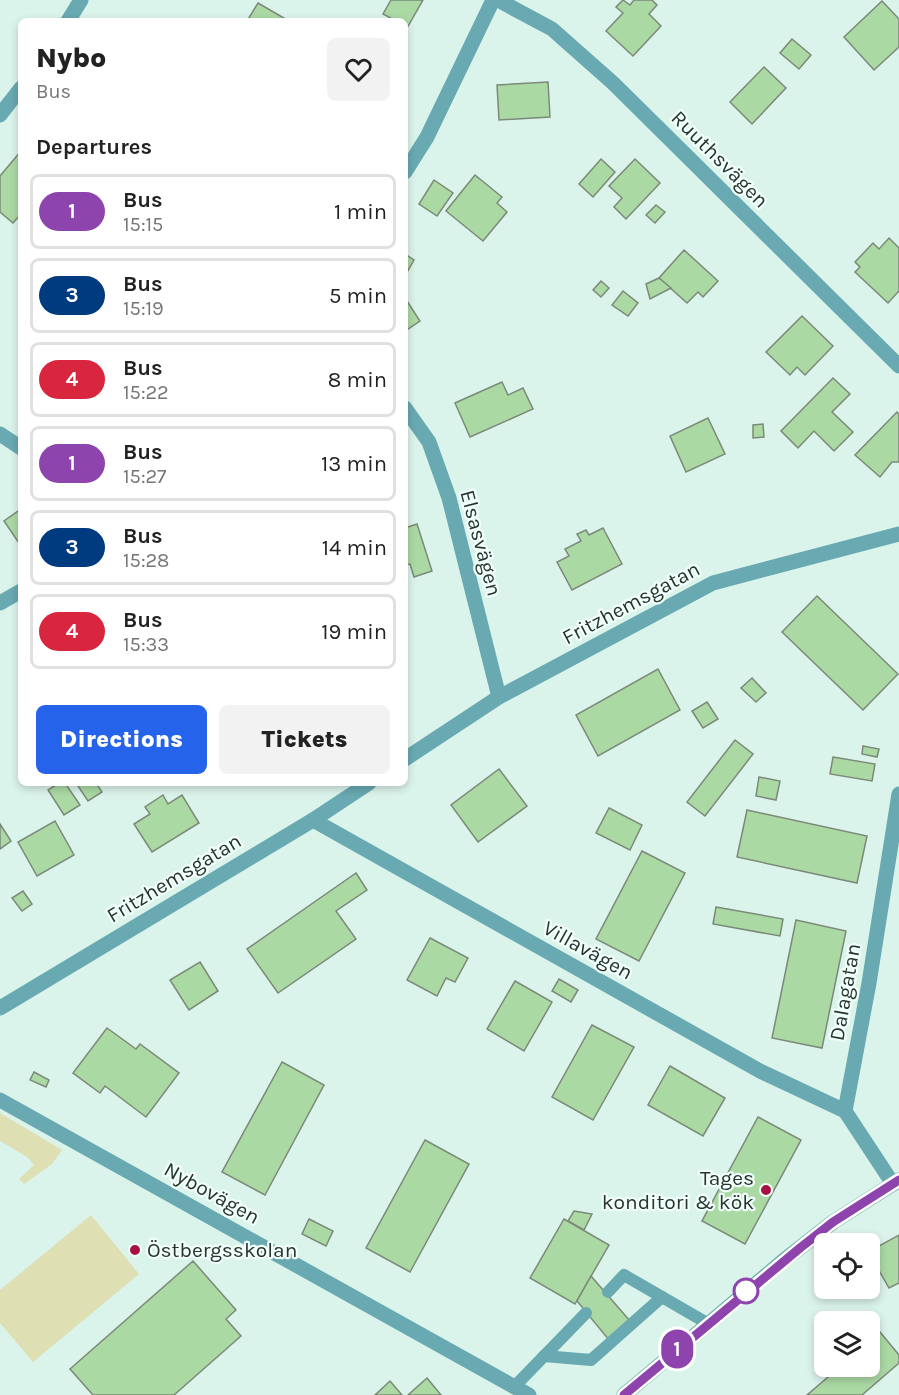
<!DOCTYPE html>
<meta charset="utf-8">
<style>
:root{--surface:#fff;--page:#f2f2f2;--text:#222;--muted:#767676;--line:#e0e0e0;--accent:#2563eb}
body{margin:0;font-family:Karla,sans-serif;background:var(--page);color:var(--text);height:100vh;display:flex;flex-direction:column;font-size:22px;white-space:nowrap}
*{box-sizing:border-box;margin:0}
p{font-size:20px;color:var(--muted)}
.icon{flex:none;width:33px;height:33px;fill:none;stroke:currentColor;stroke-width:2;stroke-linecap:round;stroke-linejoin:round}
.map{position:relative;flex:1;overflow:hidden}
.side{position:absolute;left:18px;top:18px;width:390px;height:768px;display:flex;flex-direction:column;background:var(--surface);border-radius:9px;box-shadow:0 3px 9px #0003}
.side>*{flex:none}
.badge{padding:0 12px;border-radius:20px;font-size:21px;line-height:39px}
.controls{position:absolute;left:814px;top:1233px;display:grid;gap:12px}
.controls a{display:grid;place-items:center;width:66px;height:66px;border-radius:9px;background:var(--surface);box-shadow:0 3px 9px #0003;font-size:30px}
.map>.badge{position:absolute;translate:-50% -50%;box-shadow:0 0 0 3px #fff}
h2{padding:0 18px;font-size:22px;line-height:54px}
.round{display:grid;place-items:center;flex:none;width:63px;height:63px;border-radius:9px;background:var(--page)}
.summary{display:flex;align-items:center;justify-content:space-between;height:102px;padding:0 18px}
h1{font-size:28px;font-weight:800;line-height:45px}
.cta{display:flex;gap:12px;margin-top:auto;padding:12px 18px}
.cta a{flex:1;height:69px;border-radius:9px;background:var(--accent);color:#fff;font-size:24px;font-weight:800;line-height:69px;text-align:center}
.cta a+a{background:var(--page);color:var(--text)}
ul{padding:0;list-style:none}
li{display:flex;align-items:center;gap:18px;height:75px;margin:0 12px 9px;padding:0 6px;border:3px solid var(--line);border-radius:9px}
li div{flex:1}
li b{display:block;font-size:22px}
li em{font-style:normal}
li .badge{min-width:66px;font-weight:700;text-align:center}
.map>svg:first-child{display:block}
.green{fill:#dedfb3}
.building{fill:#abd9a4;stroke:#7c8979;stroke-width:1.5}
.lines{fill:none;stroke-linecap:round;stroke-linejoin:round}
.service{stroke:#69a9b1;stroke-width:12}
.minor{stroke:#69a9b1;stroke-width:15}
.tertiary{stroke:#69a9b1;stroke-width:15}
.line-casing{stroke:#fff;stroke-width:14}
.line{stroke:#8e44ad;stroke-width:9}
.poi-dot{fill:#a81242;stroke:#f0fff9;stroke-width:2}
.stop-dot{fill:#fff;stroke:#8e44ad;stroke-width:3}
.labels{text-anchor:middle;stroke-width:4.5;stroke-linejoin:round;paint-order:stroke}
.street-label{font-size:21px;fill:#28322e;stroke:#f0fff9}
.poi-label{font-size:21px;fill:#28322e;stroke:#f0fff9;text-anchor:end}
</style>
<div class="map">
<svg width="899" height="1395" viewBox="0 0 899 1395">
<rect width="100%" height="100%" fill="#dbf4eb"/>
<g class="green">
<path d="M 0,1113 L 62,1150 L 52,1164 L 24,1184 L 19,1179 L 34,1165 L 27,1157 L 0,1141 Z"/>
<path d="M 91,1215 L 139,1274 L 33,1362 L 0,1323 L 0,1290 Z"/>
</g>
<g class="building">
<path d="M 391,0 L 423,0 L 407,28 L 405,26 L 405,21 L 396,21 L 383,14 Z"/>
<path d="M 623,0 L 630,5 L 634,0 L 652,0 L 657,5 L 649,14 L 661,26 L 633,56 L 606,31 L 623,13 L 616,7 Z"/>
<path d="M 882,1 L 899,19 L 899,47 L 874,70 L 844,37 Z"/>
<path d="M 258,3 L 289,21 L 247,21 Z"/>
<path d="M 792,39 L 811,55 L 799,69 L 780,53 Z"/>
<path d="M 764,67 L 786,88 L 752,124 L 730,102 Z"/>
<path d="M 548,82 L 550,117 L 499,120 L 497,85 Z"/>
<path d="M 21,151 L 21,214 L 13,223 L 0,212 L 0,176 Z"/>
<path d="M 601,159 L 615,172 L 593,197 L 579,184 Z"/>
<path d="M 635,159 L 660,183 L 626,219 L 614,207 L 622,198 L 609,186 Z"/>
<path d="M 475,175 L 502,197 L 497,203 L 507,212 L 483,241 L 446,211 Z"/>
<path d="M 434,180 L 453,193 L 437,216 L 419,204 Z"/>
<path d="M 656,205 L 665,212 L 655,223 L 646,215 Z"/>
<path d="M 889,238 L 899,248 L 899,291 L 888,303 L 855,272 L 860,267 L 855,262 L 873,243 L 879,249 Z"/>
<path d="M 684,250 L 718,281 L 703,297 L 698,292 L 687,303 L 659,278 Z"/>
<path d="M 405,254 L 414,260 L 406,274 L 405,273 Z"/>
<path d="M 659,278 L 671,288 L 650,299 L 646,284 Z"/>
<path d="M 601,281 L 609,288 L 601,297 L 593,290 Z"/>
<path d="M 623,291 L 638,303 L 628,316 L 612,305 Z"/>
<path d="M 405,298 L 420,321 L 405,331 Z"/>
<path d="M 802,316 L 833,346 L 805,375 L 797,367 L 790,375 L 766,352 Z"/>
<path d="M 833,378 L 850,394 L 832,412 L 853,432 L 834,451 L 814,431 L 798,448 L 781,431 Z"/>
<path d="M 502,382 L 508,395 L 523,388 L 533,409 L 470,437 L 455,403 Z"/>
<path d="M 897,412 L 899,414 L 899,462 L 892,462 L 880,477 L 855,455 Z"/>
<path d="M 708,418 L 725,454 L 686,472 L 670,436 Z"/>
<path d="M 763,424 L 764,437 L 753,438 L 753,425 Z"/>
<path d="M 21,509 L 21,546 L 4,521 Z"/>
<path d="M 417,524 L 432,571 L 414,577 L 410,564 L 405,565 L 405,528 Z"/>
<path d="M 603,528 L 622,564 L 572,590 L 557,562 L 569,556 L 565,549 L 581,541 L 577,534 L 586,530 L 589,535 Z"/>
<path d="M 817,596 L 898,674 L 863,710 L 782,632 Z"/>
<path d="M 658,669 L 680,710 L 598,756 L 576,715 Z"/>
<path d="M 752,678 L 766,693 L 756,702 L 741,688 Z"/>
<path d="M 707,702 L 718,719 L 703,728 L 692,711 Z"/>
<path d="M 735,740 L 753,754 L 705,816 L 687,802 Z"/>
<path d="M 863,746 L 879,749 L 877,757 L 862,754 Z"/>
<path d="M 833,757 L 875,764 L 872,781 L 830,774 Z"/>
<path d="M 499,769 L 527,806 L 478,842 L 451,805 Z"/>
<path d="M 759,777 L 780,781 L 776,800 L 756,796 Z"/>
<path d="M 59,783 L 65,783 L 80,805 L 64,815 L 48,790 Z"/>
<path d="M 82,783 L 96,783 L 102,792 L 88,801 L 78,786 Z"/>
<path d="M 163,795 L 168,804 L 182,795 L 199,823 L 152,852 L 134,824 L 150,814 L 145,807 Z"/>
<path d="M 609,808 L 642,825 L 630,850 L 596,833 Z"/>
<path d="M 747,810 L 867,836 L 857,883 L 737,857 Z"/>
<path d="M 55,821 L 74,855 L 37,876 L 18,842 Z"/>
<path d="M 0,824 L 11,841 L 0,849 Z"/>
<path d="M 642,851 L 685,873 L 639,961 L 596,939 Z"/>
<path d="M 356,873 L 367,890 L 336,911 L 356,939 L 278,993 L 247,949 Z"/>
<path d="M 23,891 L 32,904 L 22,911 L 12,898 Z"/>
<path d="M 716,907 L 783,919 L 780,936 L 713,924 Z"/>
<path d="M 796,920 L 846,931 L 822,1048 L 772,1038 Z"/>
<path d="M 430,938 L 468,958 L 455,982 L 446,978 L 437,996 L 407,980 Z"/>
<path d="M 200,962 L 218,991 L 189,1010 L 170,980 Z"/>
<path d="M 559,979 L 578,990 L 571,1002 L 552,991 Z"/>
<path d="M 515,981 L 552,1002 L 524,1051 L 487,1029 Z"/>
<path d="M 592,1025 L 634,1047 L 593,1120 L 552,1097 Z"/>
<path d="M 107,1028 L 136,1049 L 140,1044 L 179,1073 L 146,1117 L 105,1086 L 100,1093 L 73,1073 Z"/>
<path d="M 282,1062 L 324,1085 L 265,1195 L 222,1172 Z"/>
<path d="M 670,1066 L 725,1098 L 703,1136 L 648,1105 Z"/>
<path d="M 34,1072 L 49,1080 L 46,1087 L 30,1080 Z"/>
<path d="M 758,1117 L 801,1140 L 745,1244 L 702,1221 Z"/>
<path d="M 425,1140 L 469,1164 L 410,1272 L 366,1248 Z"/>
<path d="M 574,1211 L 592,1214 L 584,1230 L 568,1221 Z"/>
<path d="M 309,1219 L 333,1231 L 326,1246 L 302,1234 Z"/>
<path d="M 564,1219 L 609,1245 L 575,1304 L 530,1278 Z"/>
<path d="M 899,1235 L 899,1283 L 889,1288 L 870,1255 L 870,1251 Z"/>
<path d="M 193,1261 L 236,1310 L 226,1319 L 241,1336 L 174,1395 L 93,1395 L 70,1369 Z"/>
<path d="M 591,1276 L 630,1321 L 609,1340 L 577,1301 Z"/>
<path d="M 880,1332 L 899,1355 L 899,1363 L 862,1395 L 807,1395 L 841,1366 L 870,1366 L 870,1341 Z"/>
<path d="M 427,1378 L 441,1395 L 408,1395 Z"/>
<path d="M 390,1381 L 402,1395 L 375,1395 Z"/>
</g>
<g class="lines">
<g class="service">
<path d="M 608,1292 L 624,1275 L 707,1323"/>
<path d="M 544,1356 L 591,1360 L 662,1297"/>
<path d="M 514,1387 L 586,1313"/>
</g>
<g class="minor">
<path d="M 498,0 L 552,29 L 613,83 L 899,366"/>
<path d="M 68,21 L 81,0"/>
<path d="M 0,115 L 21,88"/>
<path d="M 405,172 L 427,137 L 493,0"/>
<path d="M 405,408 L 429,442 L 449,498 L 499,697"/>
<path d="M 0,434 L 21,448"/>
<path d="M 0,603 L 21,591"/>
<path d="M 405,759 L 499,697 L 713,583 L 899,534"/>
<path d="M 313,820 L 760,1071 L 845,1111"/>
<path d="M 0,1008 L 313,820 L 369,783"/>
<path d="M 893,1184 L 845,1111 L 869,983 L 899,794"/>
</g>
<g class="tertiary">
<path d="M 0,1100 L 529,1395"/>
<path d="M 624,1395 L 783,1261 L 833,1222 L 899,1180"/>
</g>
</g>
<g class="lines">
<g class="line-casing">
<path id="line" d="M 624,1395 L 800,1248 L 833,1222 L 899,1180"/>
</g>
<use href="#line" class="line"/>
</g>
<g class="poi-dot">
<circle cx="766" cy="1190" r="6"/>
<circle cx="135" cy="1250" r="6"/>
</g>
<circle class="stop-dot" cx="746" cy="1291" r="12"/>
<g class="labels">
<g class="street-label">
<text transform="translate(720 159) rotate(45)" y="7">Ruuthsvägen</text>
<text transform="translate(481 543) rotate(75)" y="7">Elsasvägen</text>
<text transform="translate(631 603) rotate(-28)" y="7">Fritzhemsgatan</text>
<text transform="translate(174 878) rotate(-31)" y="7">Fritzhemsgatan</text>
<text transform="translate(588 950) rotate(29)" y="7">Villavägen</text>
<text transform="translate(845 992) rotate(-80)" y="7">Dalagatan</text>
<text transform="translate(212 1193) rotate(29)" y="7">Nybovägen</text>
</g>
<g class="poi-label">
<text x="754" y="1185">Tages<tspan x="754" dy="24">konditori &amp; kök</tspan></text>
<text x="147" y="1257" text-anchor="start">Östbergsskolan</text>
</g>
</g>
</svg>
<div class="controls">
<a><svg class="icon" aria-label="locate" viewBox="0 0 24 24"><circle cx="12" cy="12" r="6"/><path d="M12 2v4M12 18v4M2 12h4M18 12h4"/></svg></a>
<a><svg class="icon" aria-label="layers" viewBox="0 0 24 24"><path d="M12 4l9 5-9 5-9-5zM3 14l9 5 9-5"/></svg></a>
</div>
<b class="badge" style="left:677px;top:1349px;background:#8e44ad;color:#fff">1</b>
<section class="side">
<div class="summary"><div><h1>Nybo</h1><p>Bus</p></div><a class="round"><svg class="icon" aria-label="heart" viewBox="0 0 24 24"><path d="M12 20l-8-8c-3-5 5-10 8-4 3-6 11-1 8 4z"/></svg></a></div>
<h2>Departures</h2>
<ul>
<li><span class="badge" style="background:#8e44ad;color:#fff">1</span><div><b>Bus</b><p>15:15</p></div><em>1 min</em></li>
<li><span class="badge" style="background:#003b80;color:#fff">3</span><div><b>Bus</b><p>15:19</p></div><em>5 min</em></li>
<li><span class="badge" style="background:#d7263d;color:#fff">4</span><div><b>Bus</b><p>15:22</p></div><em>8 min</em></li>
<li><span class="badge" style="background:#8e44ad;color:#fff">1</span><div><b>Bus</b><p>15:27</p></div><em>13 min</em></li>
<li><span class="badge" style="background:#003b80;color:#fff">3</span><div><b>Bus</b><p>15:28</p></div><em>14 min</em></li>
<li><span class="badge" style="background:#d7263d;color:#fff">4</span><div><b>Bus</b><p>15:33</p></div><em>19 min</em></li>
</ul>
<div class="cta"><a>Directions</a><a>Tickets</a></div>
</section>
</div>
